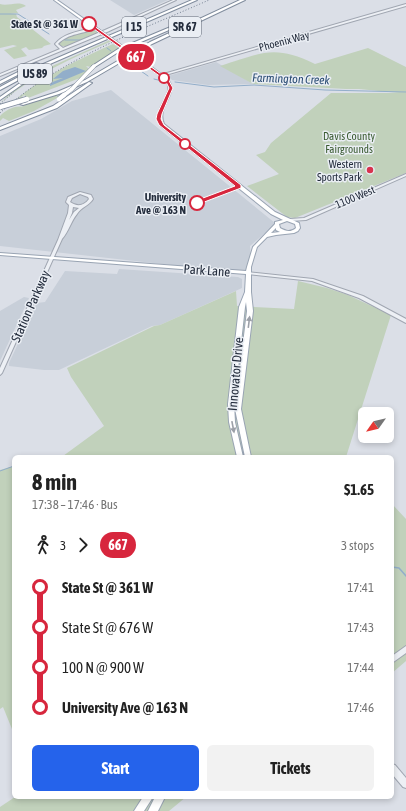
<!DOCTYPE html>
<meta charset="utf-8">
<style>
:root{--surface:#fff;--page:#f2f2f2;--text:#222;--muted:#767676;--accent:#2563eb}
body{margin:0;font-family:"Asap Condensed",sans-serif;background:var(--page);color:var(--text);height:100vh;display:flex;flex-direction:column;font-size:15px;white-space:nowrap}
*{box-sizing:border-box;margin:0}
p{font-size:13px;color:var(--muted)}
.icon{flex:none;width:22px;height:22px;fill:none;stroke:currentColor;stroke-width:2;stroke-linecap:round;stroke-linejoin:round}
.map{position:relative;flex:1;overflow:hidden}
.details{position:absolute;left:12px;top:455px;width:382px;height:344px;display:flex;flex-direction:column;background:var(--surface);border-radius:6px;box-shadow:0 2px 6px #0003}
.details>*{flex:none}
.badge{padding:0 8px;border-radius:13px;font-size:14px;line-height:26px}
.needle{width:26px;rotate:236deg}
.buttons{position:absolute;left:358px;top:407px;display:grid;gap:8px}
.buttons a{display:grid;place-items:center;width:36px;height:36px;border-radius:6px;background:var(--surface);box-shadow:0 2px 6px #0003;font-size:20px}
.map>.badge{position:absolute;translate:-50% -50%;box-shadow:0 0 0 2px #fff}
.legs{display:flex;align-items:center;gap:6px;height:44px;padding:0 20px;font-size:13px}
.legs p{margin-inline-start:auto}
.head{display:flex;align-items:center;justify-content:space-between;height:68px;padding:0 20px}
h1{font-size:22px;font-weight:700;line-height:30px}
.button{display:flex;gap:8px;margin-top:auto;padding:8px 20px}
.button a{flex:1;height:46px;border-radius:6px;background:var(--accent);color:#fff;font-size:16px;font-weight:700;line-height:46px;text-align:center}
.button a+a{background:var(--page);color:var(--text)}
ul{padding:0 20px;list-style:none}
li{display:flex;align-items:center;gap:14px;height:40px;font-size:15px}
li i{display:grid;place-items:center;width:6px;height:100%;margin:0 5px;background:currentColor}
li i::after{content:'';width:10px;height:10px;margin:-5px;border:3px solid;border-radius:50%;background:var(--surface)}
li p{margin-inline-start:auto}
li:first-child i{background:linear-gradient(#0000 50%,currentColor 0)}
li:last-child i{background:linear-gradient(currentColor 50%,#0000 0)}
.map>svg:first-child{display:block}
.built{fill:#c8cfd9}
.green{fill:#c1d1bb}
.water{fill:#92aeca}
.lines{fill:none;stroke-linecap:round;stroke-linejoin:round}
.stream-far1{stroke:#92aeca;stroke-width:1}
.stream{stroke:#92aeca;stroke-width:1.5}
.minor-casing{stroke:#a0a6b1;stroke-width:2}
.major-casing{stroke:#99a4b3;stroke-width:2}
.highway-casing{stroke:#818d9e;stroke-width:2}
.minor{fill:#edf0f5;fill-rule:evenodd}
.major{fill:#fff;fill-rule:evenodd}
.highway{fill:#fff;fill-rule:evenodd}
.rail{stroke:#737f91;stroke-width:1;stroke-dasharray:1 2;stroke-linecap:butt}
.major-bridge-casing{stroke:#99a4b3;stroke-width:4;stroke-linecap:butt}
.highway-bridge-far1-casing{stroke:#818d9e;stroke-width:4.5;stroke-linecap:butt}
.highway-bridge-casing{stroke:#818d9e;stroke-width:6;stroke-linecap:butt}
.major-bridge{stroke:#fff;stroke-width:3}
.highway-bridge-far1{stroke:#fff;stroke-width:3.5}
.highway-bridge{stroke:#fff;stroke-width:4.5}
.oneway{fill:#9ca0a8}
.line-1{fill:#d7263d;stroke:#fff}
.stop-1-dot{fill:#fff;stroke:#d7263d;stroke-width:2}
.poi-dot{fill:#d8334e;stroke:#eaeef4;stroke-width:1.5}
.labels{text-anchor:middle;stroke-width:3;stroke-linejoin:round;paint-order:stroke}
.far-stop-label{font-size:11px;font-weight:bold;fill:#242d3d;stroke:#eaeef4;text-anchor:end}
.far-street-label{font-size:11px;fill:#242d3d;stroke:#eaeef4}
.far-park-label{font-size:11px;fill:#395a30;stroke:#eaeef4}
.far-poi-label{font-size:11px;fill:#242d3d;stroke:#eaeef4;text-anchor:end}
.shield{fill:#eaeef4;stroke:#5f6774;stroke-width:1}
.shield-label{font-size:12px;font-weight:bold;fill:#242d3d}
.far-water-label{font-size:12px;font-style:italic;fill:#2b4d74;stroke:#eaeef4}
.street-label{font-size:13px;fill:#242d3d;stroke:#eaeef4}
</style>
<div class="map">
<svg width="406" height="811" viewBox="0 0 406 811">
<rect width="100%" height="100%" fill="#dbdfe7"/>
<g class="built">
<path d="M 110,0 L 168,0 L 134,15 Z"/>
<path d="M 216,62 L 253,84 L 208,85 L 172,80 L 168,76 Z"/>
<path d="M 111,90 L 275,223 L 272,227 L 250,246 L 252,274 L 0,246 L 0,136 L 41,119 L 72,101 Z"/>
<path d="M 119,269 L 238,277 L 242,279 L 242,288 L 160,325 L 152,326 L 59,370 L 44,370 L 9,366 L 9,363 L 37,303 L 45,302 L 65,271 L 117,274 Z"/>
<path d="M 24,297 L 29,298 L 0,361 L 0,311 Z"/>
</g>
<g class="green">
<path d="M 0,4 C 8,7 18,0 26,6 L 16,10 L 18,13 L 10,14 L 16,14 L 17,17 L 51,44 L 44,46 L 42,48 L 29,50 L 26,47 L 21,49 L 27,56 L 14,59 L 4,50 L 17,46 L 13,45 L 0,48 Z"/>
<path d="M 95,30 L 99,33 L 67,46 L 61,46 L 59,44 L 59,42 L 69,36 Z"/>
<path d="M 110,40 L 112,41 C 71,58 34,75 0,103 L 11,92 L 50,67 Z"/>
<path d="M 113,44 L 119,48 L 91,67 L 86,66 L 89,69 L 80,78 L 28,98 L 24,95 L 22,97 L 23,99 L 13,102 C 43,76 77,60 113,44 Z"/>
<path d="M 368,48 L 406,67 L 406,173 L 295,218 L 287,217 L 247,186 L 279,174 L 256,155 L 265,152 L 271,143 L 331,93 L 399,93 L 359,89 L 346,89 L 253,84 L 220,66 C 262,53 274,44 315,64 Z"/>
<path d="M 68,91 L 62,95 L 56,96 L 59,97 L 34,111 L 9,121 L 3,118 L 0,121 L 0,116 C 6,110 15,105 23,107 L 22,106 Z"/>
<path d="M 298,281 L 327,288 L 348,295 L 391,315 L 346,457 L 53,457 L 63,456 L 104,426 L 71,377 L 67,368 L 154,326 L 160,325 L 236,291 L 237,306 L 294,309 Z"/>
<path d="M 14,466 L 14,734 L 3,707 L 0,709 L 0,470 Z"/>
<path d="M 392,504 L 406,519 L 406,661 L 392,673 Z"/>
<path d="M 15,797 L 186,797 L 169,811 L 0,811 L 0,807 Z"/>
</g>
<path class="water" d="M 75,67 L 86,71 L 50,86 L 50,83 L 63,78 L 53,79 L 63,71 Z"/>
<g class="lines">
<g class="stream-far1">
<path d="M 0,14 L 18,14 L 49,34"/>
<path d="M 65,40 L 81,40"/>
<path d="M 107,48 L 111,51"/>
<path d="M 128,62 L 148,76"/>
<path d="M 154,79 L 162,81"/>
<path d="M 175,82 L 214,87 L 254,85 L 325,90 L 406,92"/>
<path d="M 0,471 L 14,466"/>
</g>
<path class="stream" d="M 392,567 L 399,568 L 406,576"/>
<g class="minor-casing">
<g id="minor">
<path d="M 173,0 L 176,0 L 107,32 L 0,76 L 0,74 L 60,49 L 55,44 C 65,32 82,31 96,27 L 97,28 C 84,34 68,33 58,44 L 63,48 L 105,30 Z"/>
<path d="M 406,4 L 406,6 L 162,76 L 160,75 Z"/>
<path d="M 406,174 L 406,176 L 306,220 L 290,221 L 288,220 L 290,219 L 304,218 Z"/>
<path d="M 80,192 L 91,195 L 93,199 C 89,206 81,207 77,214 C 71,221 69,231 62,239 L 2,373 L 0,375 L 0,368 L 58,240 L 68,213 L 69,205 L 66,202 L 68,197 ZM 80,194 L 88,197 L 89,199 C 84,206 77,207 70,202 L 72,198 ZM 73,207 L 79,208 L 74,212 L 69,220 L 72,213 Z"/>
<path d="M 247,272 L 313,279 L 363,296 L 406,319 L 406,323 L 359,298 L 312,281 L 248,274 L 247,274 Z"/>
<path d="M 406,646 L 406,653 L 392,663 L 392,656 Z"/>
<path d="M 392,764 L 395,765 L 406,778 L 406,788 L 403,787 L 392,774 Z"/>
</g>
</g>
<g class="major-casing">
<g id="major">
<path d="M 54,0 L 57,0 L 100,30 L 97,31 Z"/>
<path d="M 138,58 L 140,58 C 147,63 154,69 161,74 C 163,75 167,77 168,80 C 180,93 156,106 164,124 L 275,212 L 299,223 L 300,228 L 298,231 L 294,233 L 276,235 L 267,237 L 257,247 L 251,267 L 251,292 L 253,311 L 241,409 L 251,457 L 245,457 L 235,409 L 247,311 L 246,302 L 245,307 L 234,404 L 235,422 L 243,457 L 237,457 L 229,422 L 228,404 L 239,307 L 245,292 L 246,274 L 0,255 L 0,253 L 246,271 L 247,267 L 253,247 L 275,224 L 275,222 L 283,220 L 271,214 L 161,126 C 151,107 176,94 166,81 C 161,75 144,65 138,60 ZM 287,221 L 295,224 L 296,228 C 290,233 286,231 280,228 L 279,224 ZM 276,228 L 276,230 L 280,232 L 271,233 Z"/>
<path d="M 143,797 L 153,797 L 144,811 L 134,811 Z"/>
<path d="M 155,797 L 165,797 L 158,811 L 148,811 Z"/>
</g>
</g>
<g class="highway-casing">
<g id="highway">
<path d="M 192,0 L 197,0 L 43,67 L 0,90 L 0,87 L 41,65 Z"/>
<path d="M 240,0 L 245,0 L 152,44 L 87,82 L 59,94 L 23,105 L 20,104 L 57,92 L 85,80 L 150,42 Z"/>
<path d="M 180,23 L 183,24 L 120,51 L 95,67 L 92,66 L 118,49 Z"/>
<path d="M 36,63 L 39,64 L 0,84 L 0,81 Z"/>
<path d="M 30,76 L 33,77 L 0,100 L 0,97 Z"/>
<path d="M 89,82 L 92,83 L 57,108 L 0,130 L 0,127 L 53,106 Z"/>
</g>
</g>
<use href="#minor" class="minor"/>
<use href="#major" class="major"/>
<use href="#highway" class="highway"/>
<g class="rail">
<path d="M 0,104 L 14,92"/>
<path d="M 0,113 C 59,59 137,32 209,0"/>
</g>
<g class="major-bridge-casing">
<path id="major-bridge" d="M 98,30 L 139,59"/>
</g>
<g class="highway-bridge-far1-casing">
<path id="highway-bridge-far1" d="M 63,96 L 72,89 L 94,66"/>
</g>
<g class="highway-bridge-casing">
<g id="highway-bridge">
<path d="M 59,99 L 64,95"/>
<path d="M 0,107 L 27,99"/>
</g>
</g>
<use href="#major-bridge" class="major-bridge"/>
<use href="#highway-bridge-far1" class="highway-bridge-far1"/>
<use href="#highway-bridge" class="highway-bridge"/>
</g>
<defs><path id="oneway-solid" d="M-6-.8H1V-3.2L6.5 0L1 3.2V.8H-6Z"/></defs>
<g class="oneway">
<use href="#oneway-solid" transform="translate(249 322) rotate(-83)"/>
<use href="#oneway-solid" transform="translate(233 427) rotate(79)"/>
</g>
<path class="line-1" d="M 87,23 L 90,23 L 168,79 L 173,88 L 162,114 L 161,119 L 164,125 L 241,185 L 241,188 L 199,204 L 195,204 L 195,201 L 235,186 L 159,125 L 156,119 L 157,114 L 169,88 L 165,80 L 87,24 Z"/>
<g class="stop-1-dot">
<circle cx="89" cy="24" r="7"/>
<circle cx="164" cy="78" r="5"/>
<circle cx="185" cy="144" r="5"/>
<circle cx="197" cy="203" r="7"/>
</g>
<circle class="poi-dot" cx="370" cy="170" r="4"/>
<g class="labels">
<g class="far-stop-label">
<text x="78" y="28">State St @ 361 W</text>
<text x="186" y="201">University<tspan x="186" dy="13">Ave @ 163 N</tspan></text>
</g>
<g class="far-street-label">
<text transform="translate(284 41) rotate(-15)" y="4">Phoenix Way</text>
<text transform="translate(355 197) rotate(-23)" y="4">1100 West</text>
</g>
<g class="far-park-label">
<text x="349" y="140">Davis County<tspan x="349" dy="13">Fairgrounds</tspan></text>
</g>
<g class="far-poi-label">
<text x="362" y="168">Western<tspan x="362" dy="13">Sports Park</tspan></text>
</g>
<g class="shield">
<rect x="122" y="17" width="24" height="20" rx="3"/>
<rect x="169" y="17" width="32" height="20" rx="3"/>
<rect x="18" y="64" width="34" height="20" rx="3"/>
</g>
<g class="shield-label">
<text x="134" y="31">I 15</text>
<text x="185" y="31">SR 67</text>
<text x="35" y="78">US 89</text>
</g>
<g class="far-water-label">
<text transform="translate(291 79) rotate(2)" y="4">Farmington Creek</text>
</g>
<g class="street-label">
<text transform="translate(207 270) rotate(4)" y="5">Park Lane</text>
<text transform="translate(30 306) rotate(-66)" y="5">Station Parkway</text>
<text transform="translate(235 374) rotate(-85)" y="5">Innovator Drive</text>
</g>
</g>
</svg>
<div class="buttons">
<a><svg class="needle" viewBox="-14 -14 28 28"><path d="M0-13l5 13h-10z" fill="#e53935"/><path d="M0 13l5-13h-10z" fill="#767676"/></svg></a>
</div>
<b class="badge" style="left:136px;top:57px;background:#d7263d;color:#fff">667</b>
<section class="details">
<div class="head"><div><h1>8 min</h1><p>17:38 – 17:46 · Bus</p></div><b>$1.65</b></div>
<div class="legs"><svg class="icon" aria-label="walk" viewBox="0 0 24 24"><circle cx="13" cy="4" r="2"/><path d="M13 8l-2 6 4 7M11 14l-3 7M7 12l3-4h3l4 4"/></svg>3<svg class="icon" aria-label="forward" viewBox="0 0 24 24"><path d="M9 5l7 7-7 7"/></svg><b class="badge" style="background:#d7263d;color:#fff">667</b><p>3 stops</p></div>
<ul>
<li><i style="color:#d7263d"></i><b>State St @ 361 W</b><p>17:41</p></li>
<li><i style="color:#d7263d"></i><span>State St @ 676 W</span><p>17:43</p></li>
<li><i style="color:#d7263d"></i><span>100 N @ 900 W</span><p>17:44</p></li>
<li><i style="color:#d7263d"></i><b>University Ave @ 163 N</b><p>17:46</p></li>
</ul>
<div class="button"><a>Start</a><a>Tickets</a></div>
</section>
</div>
